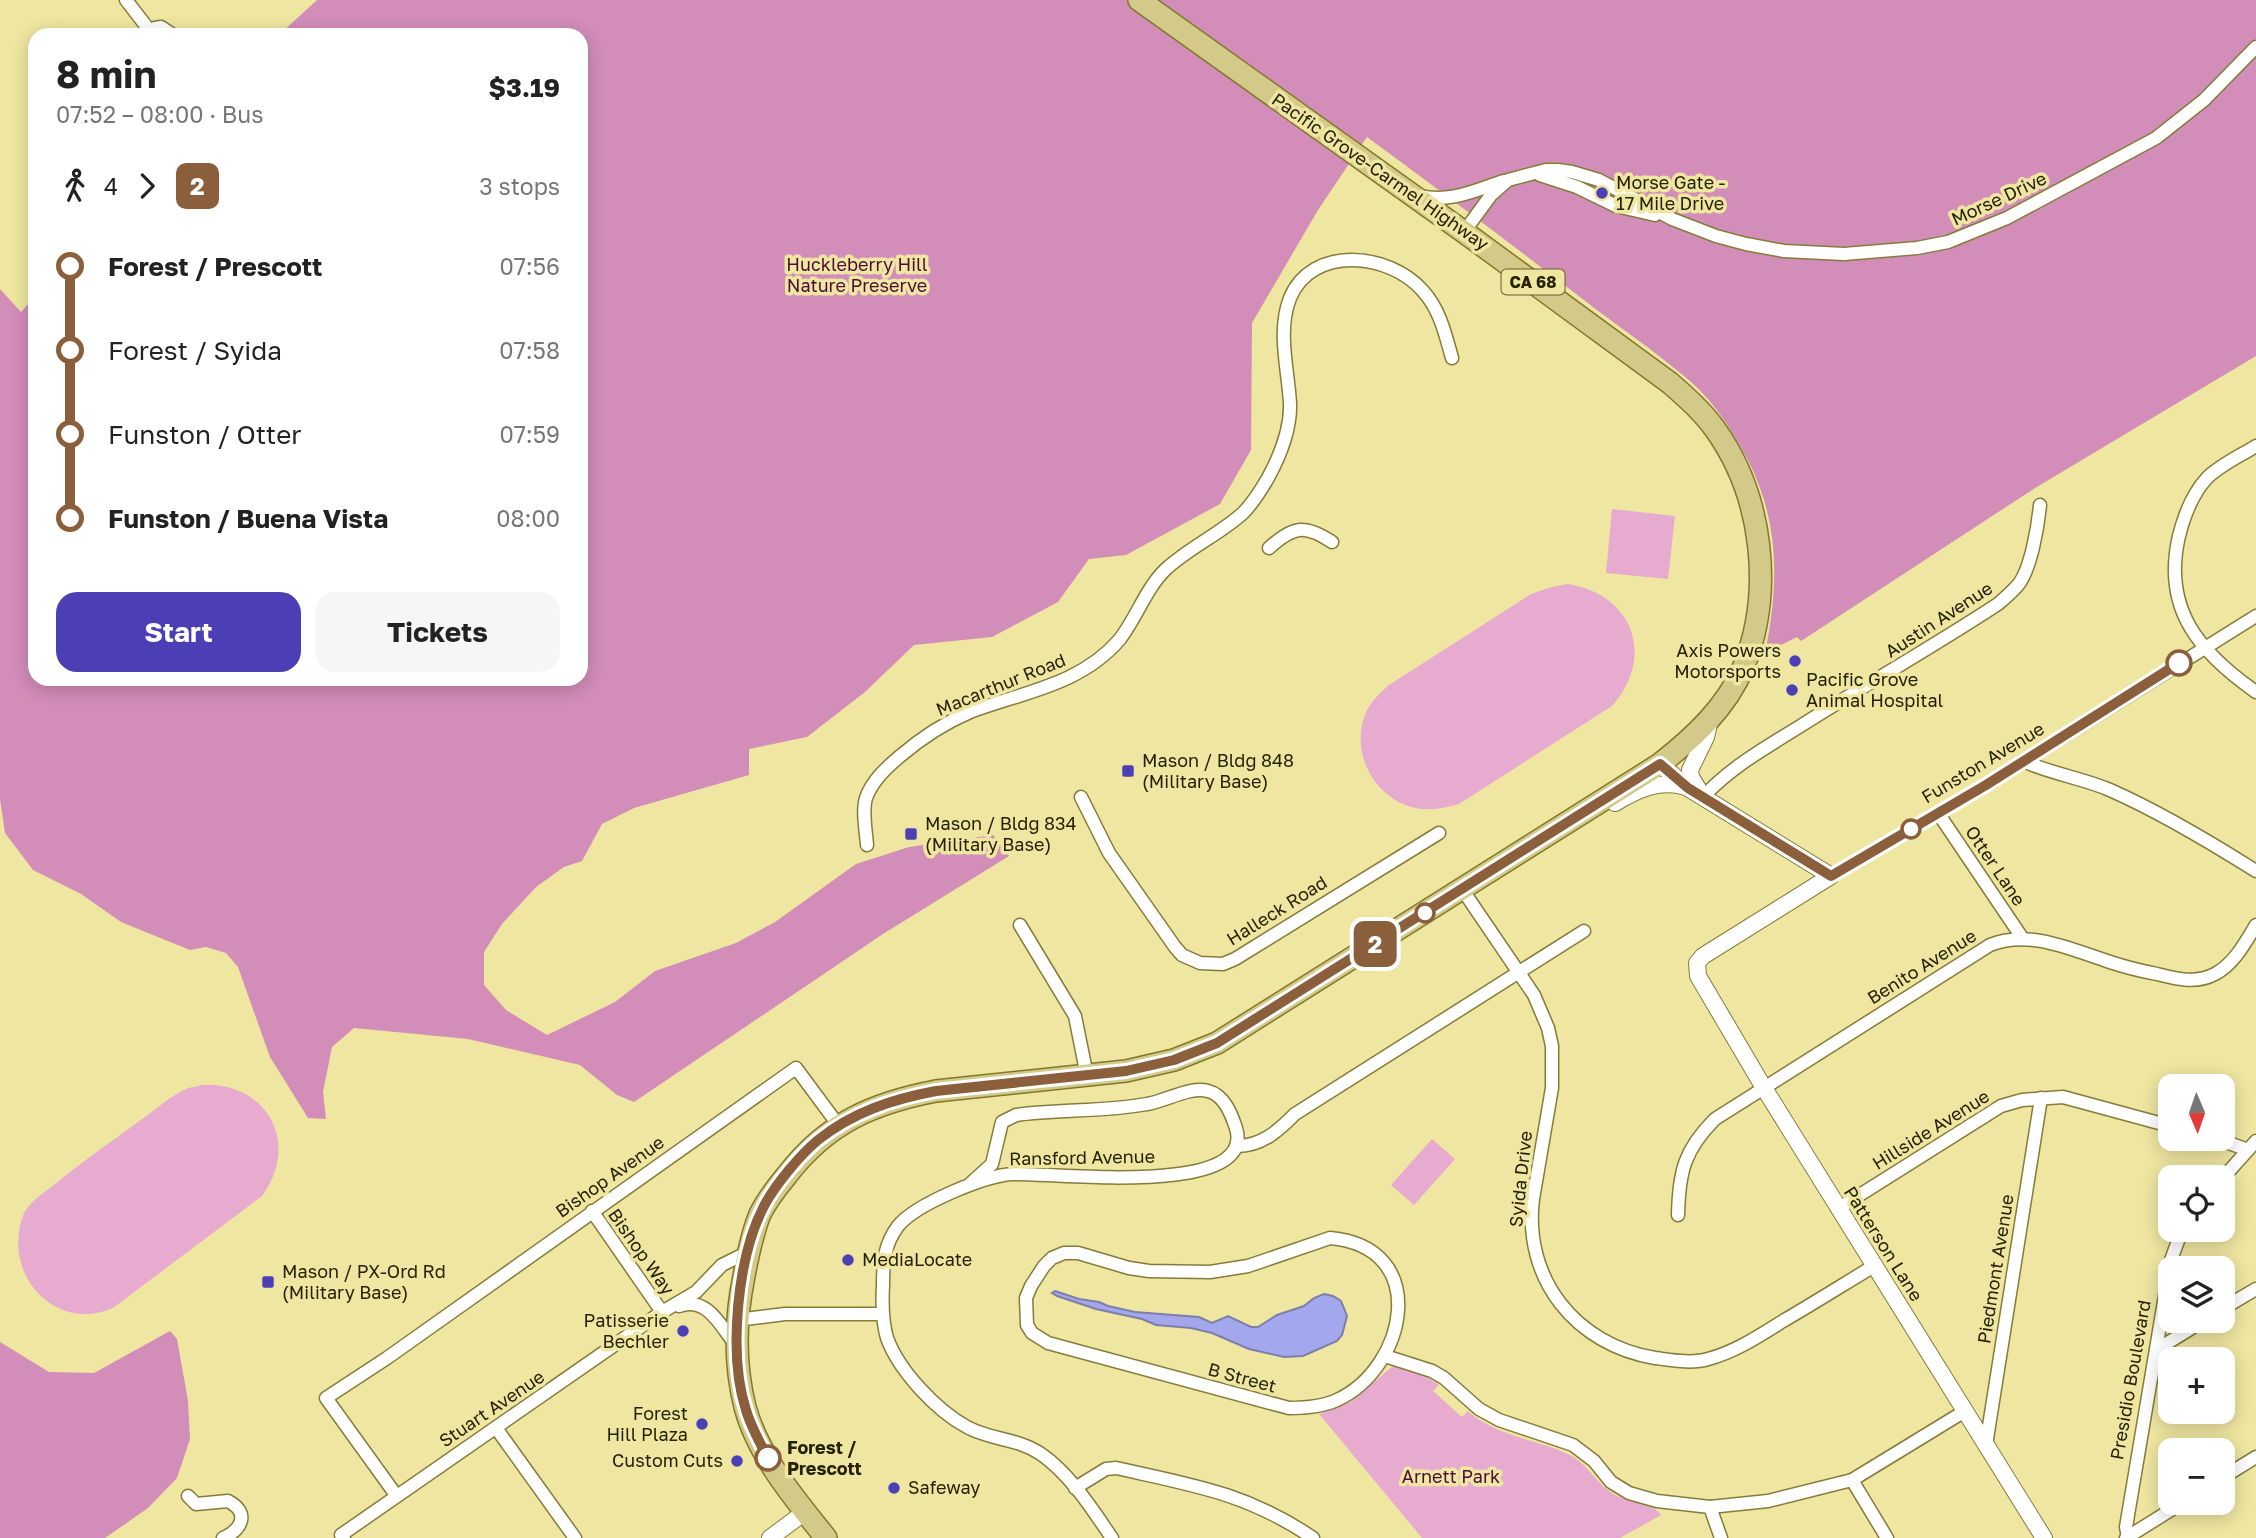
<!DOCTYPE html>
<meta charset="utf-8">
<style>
:root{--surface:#fff;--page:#f6f6f6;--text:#222;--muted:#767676;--accent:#4c3fb6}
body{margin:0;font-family:"Golos Text",sans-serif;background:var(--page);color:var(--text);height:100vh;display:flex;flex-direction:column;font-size:26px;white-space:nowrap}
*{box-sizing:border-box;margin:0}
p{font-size:23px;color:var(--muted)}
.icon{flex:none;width:38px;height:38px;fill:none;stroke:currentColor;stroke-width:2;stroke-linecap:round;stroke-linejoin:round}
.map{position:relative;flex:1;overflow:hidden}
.panel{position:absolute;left:28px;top:28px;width:560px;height:658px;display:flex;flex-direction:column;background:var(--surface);border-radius:21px;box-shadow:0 4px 18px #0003}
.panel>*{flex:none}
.badge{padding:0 14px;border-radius:10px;font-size:24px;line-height:46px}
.needle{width:46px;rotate:178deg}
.buttons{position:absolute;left:2158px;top:1074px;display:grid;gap:14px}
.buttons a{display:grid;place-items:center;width:77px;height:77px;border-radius:14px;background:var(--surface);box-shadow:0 4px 18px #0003;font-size:35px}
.map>.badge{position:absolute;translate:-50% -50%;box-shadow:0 0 0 4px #fff}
.legs{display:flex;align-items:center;gap:10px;height:77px;padding:0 28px;font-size:23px}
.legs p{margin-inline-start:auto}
.summary{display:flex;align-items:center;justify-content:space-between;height:119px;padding:0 28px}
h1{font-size:38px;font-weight:700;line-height:52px}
.primary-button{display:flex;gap:14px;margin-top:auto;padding:14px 28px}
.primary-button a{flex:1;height:80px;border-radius:21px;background:var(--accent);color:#fff;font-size:28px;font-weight:700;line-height:80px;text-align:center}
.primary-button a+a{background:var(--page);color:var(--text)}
ul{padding:0 28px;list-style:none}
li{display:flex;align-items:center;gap:24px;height:84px;font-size:26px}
li i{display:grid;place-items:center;width:10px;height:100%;margin:0 9px;background:currentColor}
li i::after{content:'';width:18px;height:18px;margin:-9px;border:5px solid;border-radius:50%;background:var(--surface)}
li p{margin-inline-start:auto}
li:first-child i{background:linear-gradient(#0000 50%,currentColor 0)}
li:last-child i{background:linear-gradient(currentColor 50%,#0000 0)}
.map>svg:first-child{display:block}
.green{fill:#e7abd0}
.forest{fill:#d28db9}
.water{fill:#a3a7ed;stroke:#7e7fa8;stroke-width:2}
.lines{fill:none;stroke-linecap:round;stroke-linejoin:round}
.minor-casing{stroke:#857c3a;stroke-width:15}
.tertiary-casing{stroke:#857c3a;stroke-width:18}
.primary-casing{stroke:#837829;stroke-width:24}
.minor{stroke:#fff;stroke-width:12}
.tertiary{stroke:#fff;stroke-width:16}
.primary{stroke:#d3ca8a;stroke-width:21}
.line-1-casing{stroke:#fff;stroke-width:16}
.line-1{stroke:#8b5e3c;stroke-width:10}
.poi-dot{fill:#4c3fb6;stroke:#efe6a1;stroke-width:2.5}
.stop-1-dot{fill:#fff;stroke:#8b5e3c;stroke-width:3.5}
.labels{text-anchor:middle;stroke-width:7;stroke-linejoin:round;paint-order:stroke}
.shield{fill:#efe6a1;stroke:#625d34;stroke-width:2}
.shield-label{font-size:16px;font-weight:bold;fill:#262206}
.street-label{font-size:18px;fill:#262206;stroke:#efe6a1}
.poi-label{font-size:18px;fill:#262206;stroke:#efe6a1;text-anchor:start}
.park-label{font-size:18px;fill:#4a0d3a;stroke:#efe6a1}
.stop-label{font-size:18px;font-weight:bold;fill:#262206;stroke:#efe6a1;text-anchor:start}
</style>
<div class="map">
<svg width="2256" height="1538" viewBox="0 0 2256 1538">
<rect width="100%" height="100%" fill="#efe6a1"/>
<g class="green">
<path d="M 1612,509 L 1675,516 L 1668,579 L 1606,573 Z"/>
<path d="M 1568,584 C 1633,594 1656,657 1612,706 L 1459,804 C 1444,808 1431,811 1416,808 C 1375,800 1350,753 1365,715 C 1370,702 1379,694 1389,685 L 1531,594 L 1552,587 Z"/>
<path d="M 201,1085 C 267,1081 301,1143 262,1196 L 113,1308 C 54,1334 0,1272 24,1213 C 31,1201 43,1193 55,1184 C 83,1161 112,1141 141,1120 C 155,1110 170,1096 186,1089 C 190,1087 196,1087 201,1085 Z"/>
<path d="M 1432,1139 L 1455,1159 L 1414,1205 L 1391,1185 Z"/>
<path d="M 1393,1366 L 1425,1376 L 1439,1385 L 1433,1391 L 1462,1417 L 1468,1411 C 1495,1436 1536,1439 1568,1454 C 1588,1463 1597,1486 1617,1496 C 1629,1502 1654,1503 1661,1515 L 1620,1538 L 1422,1538 L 1319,1414 L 1350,1402 Z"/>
</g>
<g class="forest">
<path d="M 317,0 L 2256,0 L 2256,356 L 2035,488 L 1801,641 L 1797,637 L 1765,653 C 1781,575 1779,508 1736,439 C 1724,418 1708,397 1690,381 C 1655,351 1616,325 1580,297 C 1510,243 1439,190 1367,137 L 1318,210 L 1252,323 L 1251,450 L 1220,504 L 1126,555 L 1089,559 L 1058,602 L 992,637 L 914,645 L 865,692 L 807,737 L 749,749 L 749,775 L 634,808 L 602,824 L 582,861 L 564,867 L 536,887 L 502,924 L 484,952 L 484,985 L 506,1010 L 547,1035 L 615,1002 L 655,971 L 736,943 L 775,922 L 856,864 L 909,847 L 993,835 L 1009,856 L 883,934 L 634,1102 L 617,1095 L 580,1065 L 468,1039 L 354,1028 L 332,1047 L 323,1092 L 326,1119 L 308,1118 L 270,1057 L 238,967 L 226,953 L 206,947 L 190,950 L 121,922 L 81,894 L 33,870 L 5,833 L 0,799 L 0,289 L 21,312 L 35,297 L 35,679 L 581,679 L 581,35 L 279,35 Z"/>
<path d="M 170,1331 L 177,1339 L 188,1401 L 190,1439 L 177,1478 L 148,1508 L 105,1538 L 0,1538 L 0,1342 L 49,1372 L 94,1373 Z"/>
</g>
<path class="water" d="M 1055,1291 L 1079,1299 L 1099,1302 L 1108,1306 L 1135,1312 L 1199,1317 L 1212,1323 L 1228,1316 L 1251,1327 L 1258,1327 L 1277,1315 L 1304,1306 L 1314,1298 L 1324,1294 L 1333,1296 L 1341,1301 L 1347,1316 L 1342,1335 L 1337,1341 L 1303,1356 L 1284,1357 L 1249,1349 L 1212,1333 L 1191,1328 L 1156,1325 L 1142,1319 L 1096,1309 L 1057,1296 L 1052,1293 Z"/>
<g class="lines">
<g class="minor-casing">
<g id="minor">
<path d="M 126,0 L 150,31"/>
<path d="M 147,35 L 155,28 L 161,27 L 173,35"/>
<path d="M 1540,175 L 1577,187 L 1616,206 L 1655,215"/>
<path d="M 1420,196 C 1451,203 1475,190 1504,181"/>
<path d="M 1464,232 L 1491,195 L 1508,180 L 1546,170 L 1558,170 L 1572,172 L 1599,180 L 1672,219 L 1716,236 L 1746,244 L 1784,251 L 1844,254 L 1917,248 L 1948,242 L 2007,218 L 2156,138 L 2204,100 L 2256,47"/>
<path d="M 2256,446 C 2240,456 2220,465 2207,478 C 2193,493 2184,516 2179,536 C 2162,609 2199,652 2256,692"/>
<path d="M 1269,548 C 1293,526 1305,524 1332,542"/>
<path d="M 2023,761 C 2052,774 2082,778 2110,790 C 2160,812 2210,842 2256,871"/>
<path d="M 1081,797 L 1109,853 L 1175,947 L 1182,955 L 1200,963 L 1223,964 L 1235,959 L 1439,833"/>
<path d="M 1703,797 C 1732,766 1767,747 1802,725 C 1867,684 1934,646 1998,604 C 2005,598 2012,592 2018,585 C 2031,569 2038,526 2040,505"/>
<path d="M 1938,813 L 2023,939"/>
<path d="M 867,845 C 866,831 862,811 866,798 C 872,781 886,768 899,757 C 920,739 944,723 970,712 C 1023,692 1081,685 1120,639 C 1137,617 1146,588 1166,569 C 1190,547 1220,534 1243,513 C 1253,503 1261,490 1268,478 C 1280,456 1291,429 1290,403 C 1288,369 1277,331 1290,298 C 1312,245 1389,252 1423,291 C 1440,310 1445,333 1452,358"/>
<path d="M 1831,876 L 1986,785 L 2256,616"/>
<path d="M 1462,889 L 1534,995 L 1548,1028 L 1552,1046 L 1552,1088 L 1533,1199 C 1523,1279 1576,1345 1655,1358 C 1671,1360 1692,1364 1708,1359 C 1735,1352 1759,1336 1783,1321 C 1814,1303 1844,1284 1874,1266"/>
<path d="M 1020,925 L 1075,1016 L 1087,1076"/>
<path d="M 2218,1139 L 2248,1150"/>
<path d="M 1237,1146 C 1262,1146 1278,1131 1295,1114 L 1584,931"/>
<path d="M 2222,1179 L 2256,1141"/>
<path d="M 971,1183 L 992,1164 L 1002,1122 L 1016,1115 C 1059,1109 1104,1112 1147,1104 C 1166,1101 1190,1086 1208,1091 C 1224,1095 1231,1113 1236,1128 C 1258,1199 1047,1172 1012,1174 C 984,1176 916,1204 898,1226 C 884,1245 883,1262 883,1285 C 882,1303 882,1321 887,1338 C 899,1371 937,1411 967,1427 C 990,1440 1018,1438 1041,1454 C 1070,1474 1092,1509 1112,1538"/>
<path d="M 1839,1208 L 2001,1106 L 2022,1100 L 2063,1097 L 2170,1126"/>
<path d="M 592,1211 L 662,1312"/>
<path d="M 1678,1215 C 1679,1172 1684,1150 1715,1119 L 1990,945 C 2030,929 2072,950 2110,962 C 2125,967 2141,971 2157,974 C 2177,979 2196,984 2215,974 C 2234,964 2245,943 2256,925"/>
<path d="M 1330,1238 C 1432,1247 1407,1368 1337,1400 C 1322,1407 1305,1408 1289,1408 L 1048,1343 L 1032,1333 L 1027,1325 L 1026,1298 L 1031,1286 L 1044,1266 L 1052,1258 L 1064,1253 L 1078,1253 L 1129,1268 L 1149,1271 L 1210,1272 L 1248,1266 Z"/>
<path d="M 679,1306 C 707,1296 720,1325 735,1344"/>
<path d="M 2222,1309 L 2256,1289"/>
<path d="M 737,1320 L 785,1314 L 882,1314"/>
<path d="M 2156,1350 L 2203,1321"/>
<path d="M 1385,1356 L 1432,1371 L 1444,1378 L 1479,1409 L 1499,1420 L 1573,1445 L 1594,1461 L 1611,1482 L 1629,1493 L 1657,1501 L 1710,1507 L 1768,1501 L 1852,1480 L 1965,1411"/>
<path d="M 496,1428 L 575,1538"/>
<path d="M 1986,1445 L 2041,1098"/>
<path d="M 2222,1478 L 2256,1457"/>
<path d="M 1852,1480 L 1887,1538"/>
<path d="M 1075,1488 L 1106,1469 L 1116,1468 C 1192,1485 1247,1493 1313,1538"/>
<path d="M 396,1495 L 326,1398 L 387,1358 L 796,1068 L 839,1126"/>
<path d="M 188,1496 L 196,1504 L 228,1501 C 251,1513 241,1530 223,1538"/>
<path d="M 1710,1507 L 1721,1538"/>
<path d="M 2128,1537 L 2126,1527 L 2171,1260 L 2182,1230"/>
<path d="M 344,1538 L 341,1535 L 662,1312 L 696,1292 L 722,1265 L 748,1252"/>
<path d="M 2126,1538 L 2182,1503"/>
</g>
</g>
<g class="tertiary-casing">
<g id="tertiary">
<path d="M 1660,764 L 1688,788 L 1831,876 L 1703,956 L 1697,963 L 1698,976 L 1764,1088 L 2044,1538"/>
<path d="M 1700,792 L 1691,777 L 1690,770 L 1706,737 L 1710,720"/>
<path d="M 1615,803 C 1638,789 1660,779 1686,787"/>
<path d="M 770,1538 L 805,1512"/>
</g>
</g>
<g class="primary-casing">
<path id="primary" d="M 826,1538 C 795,1499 758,1456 745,1407 C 734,1363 735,1320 744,1276 C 748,1255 752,1234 760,1214 C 767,1200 777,1187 787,1175 C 827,1123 873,1103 936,1091 L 1126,1071 L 1174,1060 L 1217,1043 L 1660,764 C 1693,738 1726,708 1743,668 C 1774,592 1763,496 1715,429 C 1702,411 1686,397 1670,383 L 1464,232 L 1139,0"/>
</g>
<use href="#minor" class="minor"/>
<use href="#tertiary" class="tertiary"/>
<use href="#primary" class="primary"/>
</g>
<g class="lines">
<g class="line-1-casing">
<path id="line-1" d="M 768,1458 C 760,1443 751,1427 746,1410 C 728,1354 737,1258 764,1206 C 775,1185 800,1155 818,1140 C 853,1112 893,1099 936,1091 L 1126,1071 L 1174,1060 L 1217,1043 L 1660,764 L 1688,788 L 1831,876 L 1986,785 L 2179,663"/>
</g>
<use href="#line-1" class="line-1"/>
</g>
<g class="poi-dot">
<circle cx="1602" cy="193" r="7"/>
<circle cx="1795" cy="661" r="7"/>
<circle cx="1792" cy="690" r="7"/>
<rect x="1121" y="764" width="14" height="14" rx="3.5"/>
<rect x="904" y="827" width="14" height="14" rx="3.5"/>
<circle cx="848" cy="1260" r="7"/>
<rect x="261" y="1275" width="14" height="14" rx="3.5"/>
<circle cx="683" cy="1331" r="7"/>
<circle cx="702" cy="1424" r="7"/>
<circle cx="737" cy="1461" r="7"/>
<circle cx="894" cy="1488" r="7"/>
</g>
<g class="stop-1-dot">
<circle cx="2179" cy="663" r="12"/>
<circle cx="1911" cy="829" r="9"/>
<circle cx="1425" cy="913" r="9"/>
<circle cx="768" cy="1458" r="12"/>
</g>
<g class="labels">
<rect class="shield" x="1501.5" y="269.5" width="63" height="25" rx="5"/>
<g class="shield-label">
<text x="1533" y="288">CA 68</text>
</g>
<g class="street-label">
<text transform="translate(1380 172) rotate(35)" y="6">Pacific Grove-Carmel Highway</text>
<text transform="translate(1999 199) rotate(-25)" y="6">Morse Drive</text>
<text transform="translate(1939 620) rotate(-33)" y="6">Austin Avenue</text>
<text transform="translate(1001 685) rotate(-22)" y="6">Macarthur Road</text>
<text transform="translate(1983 763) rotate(-31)" y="6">Funston Avenue</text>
<text transform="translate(1995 866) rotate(56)" y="6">Otter Lane</text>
<text transform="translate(1277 911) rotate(-32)" y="6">Halleck Road</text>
<text transform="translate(1922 967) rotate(-32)" y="6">Benito Avenue</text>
<text transform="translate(1931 1130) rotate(-32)" y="6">Hillside Avenue</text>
<text transform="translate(1082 1158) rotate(-1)" y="6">Ransford Avenue</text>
<text transform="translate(610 1177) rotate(-35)" y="6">Bishop Avenue</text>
<text transform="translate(1521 1179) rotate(-84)" y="6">Syida Drive</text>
<text transform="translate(1883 1244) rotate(58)" y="6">Patterson Lane</text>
<text transform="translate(641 1252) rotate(55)" y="6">Bishop Way</text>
<text transform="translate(1996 1269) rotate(-81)" y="6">Piedmont Avenue</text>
<text transform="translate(1242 1378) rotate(15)" y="6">B Street</text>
<text transform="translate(2131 1380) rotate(-80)" y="6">Presidio Boulevard</text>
<text transform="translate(492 1409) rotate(-34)" y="6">Stuart Avenue</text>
</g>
<g class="poi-label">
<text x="1616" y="189">Morse Gate -<tspan x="1616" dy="21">17 Mile Drive</tspan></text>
<text x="1781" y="657" text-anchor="end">Axis Powers<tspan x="1781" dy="21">Motorsports</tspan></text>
<text x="1806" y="686">Pacific Grove<tspan x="1806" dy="21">Animal Hospital</tspan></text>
<text x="1142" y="767">Mason / Bldg 848<tspan x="1142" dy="21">(Military Base)</tspan></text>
<text x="925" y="830">Mason / Bldg 834<tspan x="925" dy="21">(Military Base)</tspan></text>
<text x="862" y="1266">MediaLocate</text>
<text x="282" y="1278">Mason / PX-Ord Rd<tspan x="282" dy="21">(Military Base)</tspan></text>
<text x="669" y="1327" text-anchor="end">Patisserie<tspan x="669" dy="21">Bechler</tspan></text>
<text x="688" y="1420" text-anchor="end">Forest<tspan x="688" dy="21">Hill Plaza</tspan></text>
<text x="723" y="1467" text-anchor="end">Custom Cuts</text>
<text x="908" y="1494">Safeway</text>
</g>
<g class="park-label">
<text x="857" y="271">Huckleberry Hill<tspan x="857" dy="21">Nature Preserve</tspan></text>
<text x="1451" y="1483">Arnett Park</text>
</g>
<g class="stop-label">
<text x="787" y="1454">Forest /<tspan x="787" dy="21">Prescott</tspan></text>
</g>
</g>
</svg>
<div class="buttons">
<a><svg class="needle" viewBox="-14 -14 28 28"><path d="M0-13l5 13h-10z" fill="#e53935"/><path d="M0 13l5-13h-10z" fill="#767676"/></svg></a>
<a><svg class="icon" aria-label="locate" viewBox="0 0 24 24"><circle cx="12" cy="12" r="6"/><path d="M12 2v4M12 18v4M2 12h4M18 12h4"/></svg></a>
<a><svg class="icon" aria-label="layers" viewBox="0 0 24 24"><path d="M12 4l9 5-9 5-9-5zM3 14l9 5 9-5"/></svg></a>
<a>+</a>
<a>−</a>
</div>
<b class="badge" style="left:1375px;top:944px;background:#8b5e3c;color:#fff">2</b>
<section class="panel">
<div class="summary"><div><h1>8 min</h1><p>07:52 – 08:00 · Bus</p></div><b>$3.19</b></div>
<div class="legs"><svg class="icon" aria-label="walk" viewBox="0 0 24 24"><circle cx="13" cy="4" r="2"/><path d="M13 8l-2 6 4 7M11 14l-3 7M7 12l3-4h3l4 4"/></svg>4<svg class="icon" aria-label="forward" viewBox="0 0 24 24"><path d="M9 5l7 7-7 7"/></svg><b class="badge" style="background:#8b5e3c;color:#fff">2</b><p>3 stops</p></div>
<ul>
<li><i style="color:#8b5e3c"></i><b>Forest / Prescott</b><p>07:56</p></li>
<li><i style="color:#8b5e3c"></i><span>Forest / Syida</span><p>07:58</p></li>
<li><i style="color:#8b5e3c"></i><span>Funston / Otter</span><p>07:59</p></li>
<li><i style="color:#8b5e3c"></i><b>Funston / Buena Vista</b><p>08:00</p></li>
</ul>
<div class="primary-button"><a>Start</a><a>Tickets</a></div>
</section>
</div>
